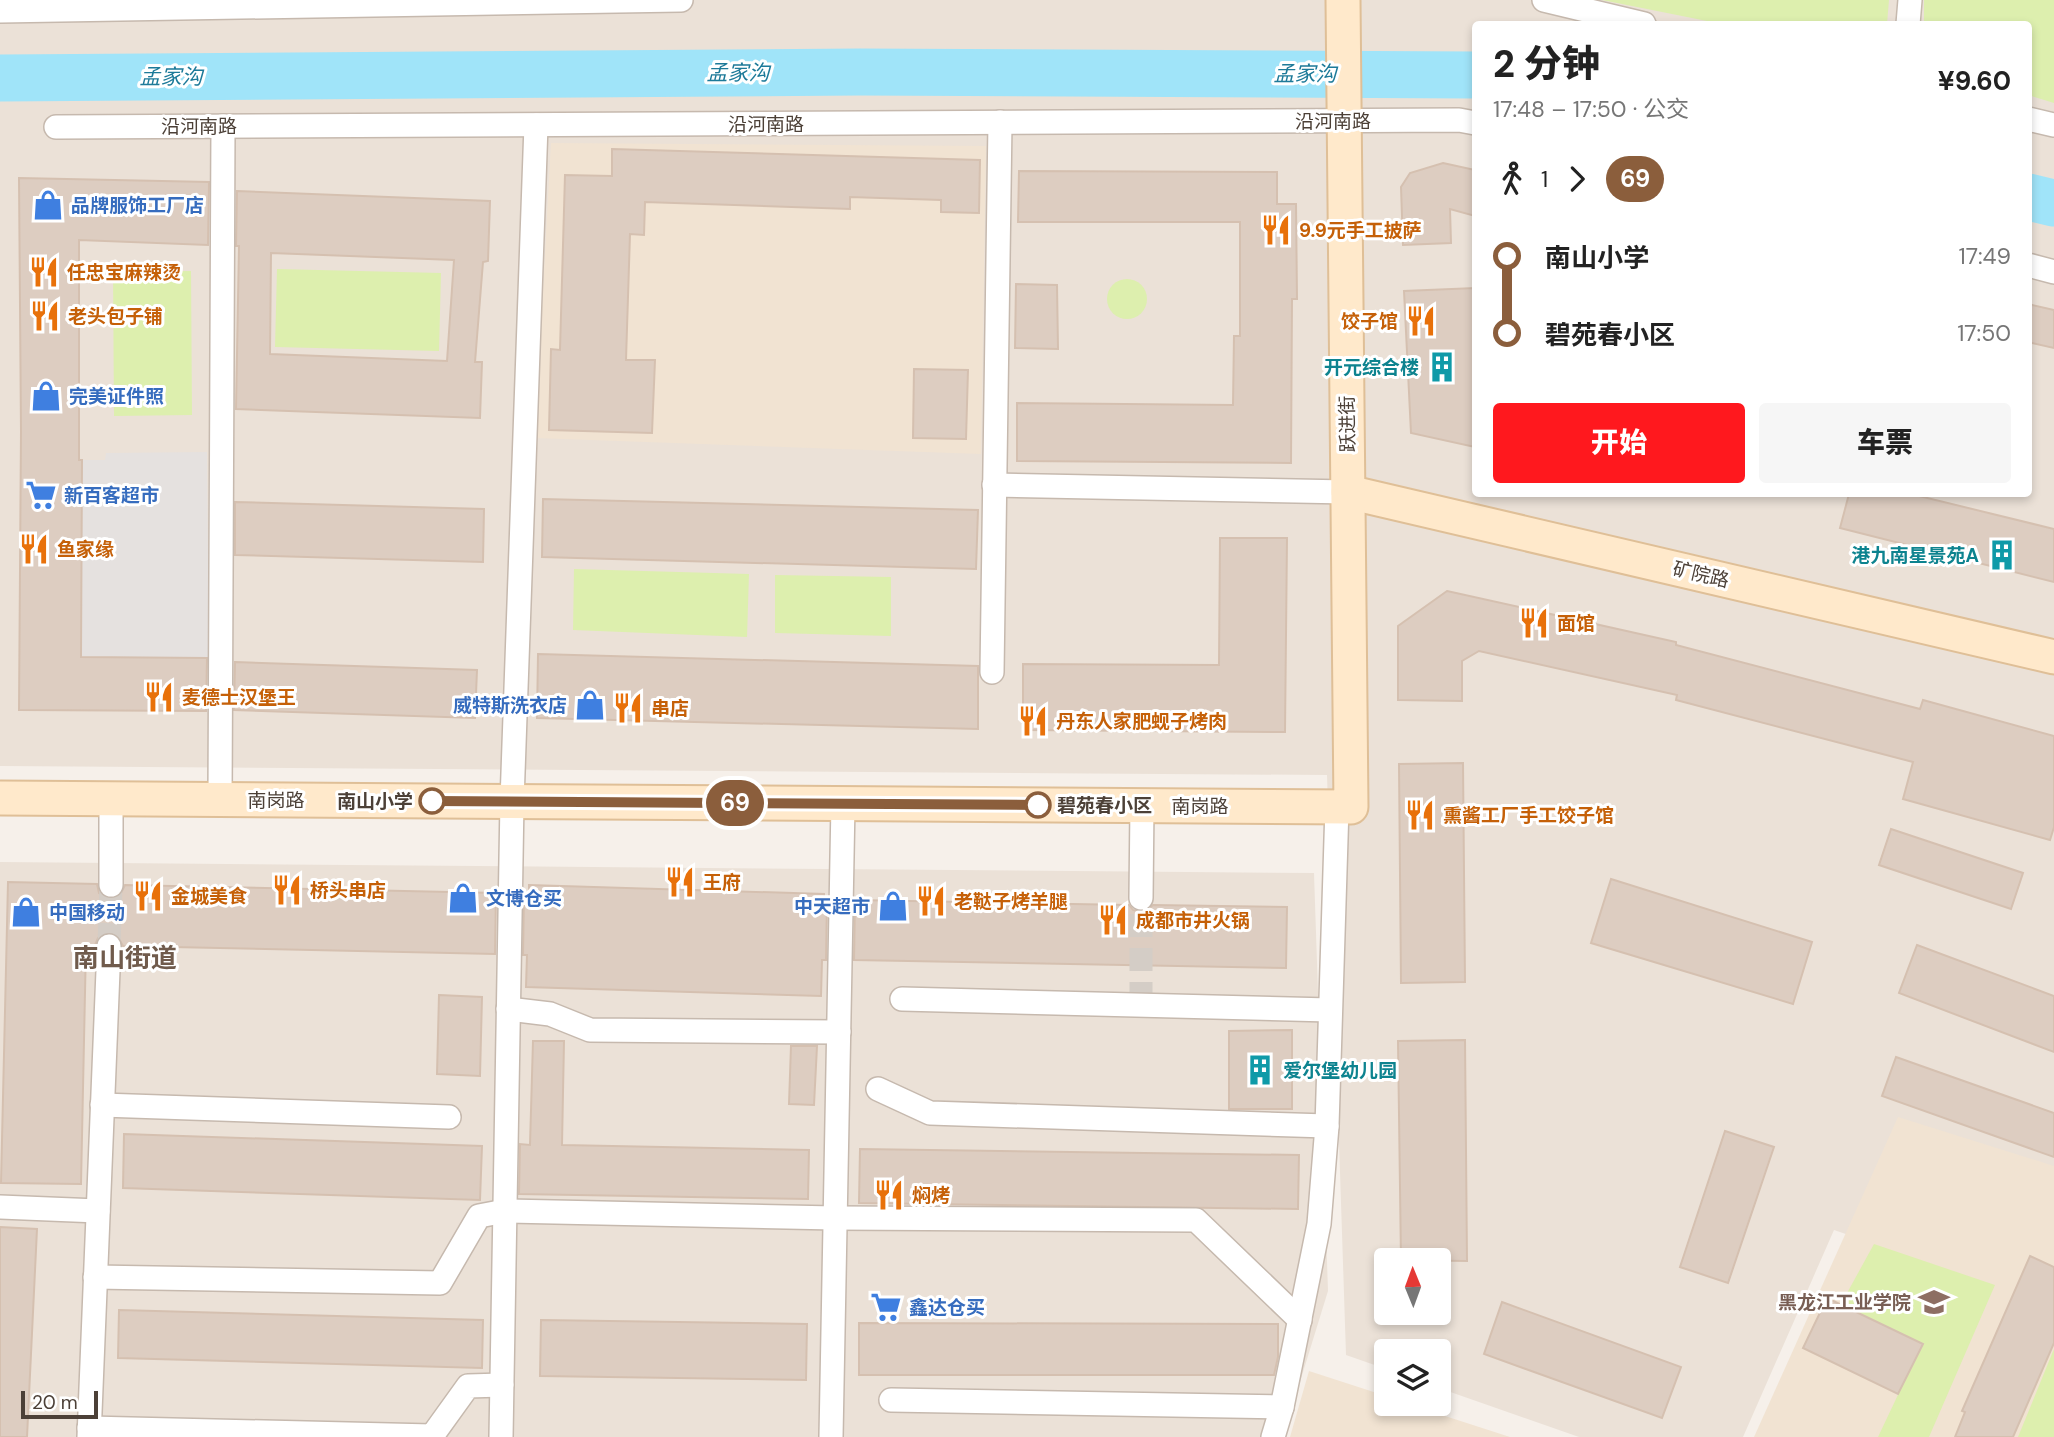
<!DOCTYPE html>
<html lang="zh">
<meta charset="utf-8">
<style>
:root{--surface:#fff;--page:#f6f6f6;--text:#222;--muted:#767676;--accent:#ff181e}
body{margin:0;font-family:"DM Sans","Noto Sans SC",sans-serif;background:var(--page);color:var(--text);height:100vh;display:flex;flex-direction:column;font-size:26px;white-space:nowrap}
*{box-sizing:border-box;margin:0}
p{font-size:23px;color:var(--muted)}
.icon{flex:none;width:38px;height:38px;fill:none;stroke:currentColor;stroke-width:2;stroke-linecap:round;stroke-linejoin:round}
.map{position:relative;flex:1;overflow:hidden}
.sheet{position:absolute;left:1472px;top:21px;width:560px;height:476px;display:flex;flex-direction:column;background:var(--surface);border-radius:7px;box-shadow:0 4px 10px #0003}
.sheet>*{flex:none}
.badge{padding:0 14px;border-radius:23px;font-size:24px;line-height:46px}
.needle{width:46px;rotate:359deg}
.controls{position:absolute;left:1374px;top:1248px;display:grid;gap:14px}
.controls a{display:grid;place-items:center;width:77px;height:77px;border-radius:7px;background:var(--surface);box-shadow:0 4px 10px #0003;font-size:35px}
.scale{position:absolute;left:21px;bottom:18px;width:77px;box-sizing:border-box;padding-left:7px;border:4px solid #4c4037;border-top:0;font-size:19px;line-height:24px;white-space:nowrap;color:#4c4037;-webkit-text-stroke:5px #fff;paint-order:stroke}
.map>.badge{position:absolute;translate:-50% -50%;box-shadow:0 0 0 4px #fff}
.legs{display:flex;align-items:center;gap:10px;height:77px;padding:0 21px;font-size:23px}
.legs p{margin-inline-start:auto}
.head{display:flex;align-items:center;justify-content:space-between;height:119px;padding:0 21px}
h1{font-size:38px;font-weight:800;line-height:52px}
.cta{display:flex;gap:14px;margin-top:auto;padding:14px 21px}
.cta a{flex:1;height:80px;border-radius:7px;background:var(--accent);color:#fff;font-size:28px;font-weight:800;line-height:80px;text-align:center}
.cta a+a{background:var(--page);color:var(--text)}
ul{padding:0 21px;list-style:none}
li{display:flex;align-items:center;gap:24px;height:77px;font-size:26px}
li i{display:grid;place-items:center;width:10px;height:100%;margin:0 9px;background:currentColor}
li i::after{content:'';width:18px;height:18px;margin:-9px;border:5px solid;border-radius:50%;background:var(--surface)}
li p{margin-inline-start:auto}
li:first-child i{background:linear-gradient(#0000 50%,currentColor 0)}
li:last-child i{background:linear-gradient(currentColor 50%,#0000 0)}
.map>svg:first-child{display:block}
.residential{fill:#ebe1d7;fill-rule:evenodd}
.education{fill:#f1e3d2}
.green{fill:#ddefae}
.parking{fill:#e5e1df}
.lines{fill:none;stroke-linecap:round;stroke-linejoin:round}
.river{stroke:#a0e4f9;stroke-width:47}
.building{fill:#ddcdc1;stroke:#d5c0b0;stroke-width:2;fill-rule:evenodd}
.street-tunnel{stroke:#d4cdc6;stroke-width:23;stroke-dasharray:23 11;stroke-linecap:butt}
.street-casing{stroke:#c6b9ae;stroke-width:26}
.secondary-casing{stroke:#dfbf97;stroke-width:37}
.street{stroke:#fff;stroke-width:23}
.secondary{stroke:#ffe9cb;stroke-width:33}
.line-1-casing{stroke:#fff;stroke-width:16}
.line-1{stroke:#8b5e3c;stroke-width:10}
.stop-1-dot{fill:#fff;stroke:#8b5e3c;stroke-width:3.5}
.labels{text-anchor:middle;stroke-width:6;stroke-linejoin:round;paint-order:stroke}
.street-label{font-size:19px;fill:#4c4037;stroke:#fff}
.shop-label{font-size:19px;font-weight:bold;fill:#366cbe;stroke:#fff;text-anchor:start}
.food-label{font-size:19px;font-weight:bold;fill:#c56008;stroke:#fff;text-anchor:start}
.culture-label{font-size:19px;font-weight:bold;fill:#0d838f;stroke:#fff;text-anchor:end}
.stop-label{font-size:19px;font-weight:bold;fill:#4c4037;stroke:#fff;text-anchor:end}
.education-label{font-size:19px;font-weight:bold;fill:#785e54;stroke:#fff;text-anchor:end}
.water-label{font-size:21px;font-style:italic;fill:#1d7a99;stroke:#fff}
.district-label{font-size:26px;font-weight:bold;fill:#705b4c;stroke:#fff}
</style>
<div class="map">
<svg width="2054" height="1437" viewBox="0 0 2054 1437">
<rect width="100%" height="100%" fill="#f6f0ea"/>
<g class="residential">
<path d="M 0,0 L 2054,0 L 2054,1305 L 1834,1230 L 1743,1437 L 1579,1437 L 1439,1388 L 1438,1351 L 1386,1351 L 1386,1369 L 1346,1355 L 1327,775 L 0,766 ZM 1475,24 L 2028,24 L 2028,494 L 1475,494 ZM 1386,1260 L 1438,1260 L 1438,1312 L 1386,1312 Z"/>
<path d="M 0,862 L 1314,873 L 1328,1291 L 1283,1437 L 0,1437 Z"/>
</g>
<g class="education">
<path d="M 551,143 L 986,146 L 981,454 L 535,438 Z"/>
<path d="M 1898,1117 L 2054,1166 L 2054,1437 L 1754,1437 Z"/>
<path d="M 1309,1371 L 1386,1396 L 1386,1404 L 1408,1404 L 1510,1437 L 1290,1437 Z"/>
</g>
<g class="green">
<path d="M 1602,0 L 1889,0 L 1887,24 L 1722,24 Z"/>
<path d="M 1924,0 L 2054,0 L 2054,103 L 2028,95 L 2028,24 L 1924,24 Z"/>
<path d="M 277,269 L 441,273 L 439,351 L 275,347 Z"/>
<path d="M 191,271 L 192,415 L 114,416 L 113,272 Z"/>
<circle cx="1127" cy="299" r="20"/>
<path d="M 574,569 L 749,574 L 747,637 L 573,630 Z"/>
<path d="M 775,575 L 891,577 L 891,636 L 775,633 Z"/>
<path d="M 1874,1244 L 1995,1285 L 1929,1437 L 1878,1437 L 1922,1344 L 1841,1304 Z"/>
<path d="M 2054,1349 L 2054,1437 L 2018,1437 Z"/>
</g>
<path class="parking" d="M 207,452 L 209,658 L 81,657 L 82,460 L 105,460 L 106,453 Z"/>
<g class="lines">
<g class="river">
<path d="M 0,78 L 860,72 L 1475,75"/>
<path d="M 2028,197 L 2054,203"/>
</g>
</g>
<g class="building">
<path d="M 612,149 L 980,160 L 979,213 L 941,212 L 941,200 L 850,197 L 850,209 L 645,202 L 644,235 L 630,234 L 626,360 L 655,360 L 652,433 L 549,430 L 551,349 L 560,350 L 565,175 L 612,176 Z"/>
<path d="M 1443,163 L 1475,170 L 1475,216 L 1450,209 L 1451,243 L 1403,245 L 1401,187 L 1410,173 Z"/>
<path d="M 1019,171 L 1277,172 L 1277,204 L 1296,204 L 1297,299 L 1292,299 L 1291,463 L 1017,461 L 1017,403 L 1233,405 L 1234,336 L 1240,336 L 1240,222 L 1018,222 Z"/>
<path d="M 19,178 L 209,182 L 208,245 L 79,240 L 79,460 L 82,460 L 81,657 L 207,658 L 206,711 L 19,710 L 21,431 Z"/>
<path d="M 237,191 L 490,201 L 488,261 L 483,262 L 475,362 L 482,362 L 480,418 L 236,409 L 239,246 L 236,246 ZM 271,253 L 454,260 L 447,361 L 270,354 Z"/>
<path d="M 1016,284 L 1057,285 L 1058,349 L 1015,348 Z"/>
<path d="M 1475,288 L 1475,447 L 1411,433 L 1404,291 Z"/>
<path d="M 2028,304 L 2054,310 L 2054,348 L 2028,342 Z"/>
<path d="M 914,369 L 968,370 L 966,439 L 913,438 Z"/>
<path d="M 1849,494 L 1911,494 L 2054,529 L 2054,582 L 1840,528 Z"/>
<path d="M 543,499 L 978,510 L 976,569 L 542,557 Z"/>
<path d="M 235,502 L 484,509 L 483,562 L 235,555 Z"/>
<path d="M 1220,538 L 1287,538 L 1285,732 L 1023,730 L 1023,664 L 1219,665 Z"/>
<path d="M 1447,591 L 1676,642 L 1676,645 L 1920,709 L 1923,700 L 2054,736 L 2054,827 L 2050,840 L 1903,799 L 1913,762 L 1676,700 L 1677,695 L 1479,651 L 1462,661 L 1462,701 L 1398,700 L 1398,626 Z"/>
<path d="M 538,654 L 978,666 L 978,729 L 537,718 Z"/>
<path d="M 235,662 L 477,670 L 475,718 L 234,710 Z"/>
<path d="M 1463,763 L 1465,982 L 1401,983 L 1399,764 Z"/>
<path d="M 1891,829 L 2023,873 L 2011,909 L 1879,865 Z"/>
<path d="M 1611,879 L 1812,942 L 1793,1004 L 1591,943 Z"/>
<path d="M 8,882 L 97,884 L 99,893 L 110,899 L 119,897 L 125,885 L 496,893 L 495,954 L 123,946 L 117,935 L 110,932 L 103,933 L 98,938 L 95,945 L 86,945 L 81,1184 L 1,1183 Z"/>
<path d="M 529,885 L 824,894 L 824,900 L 827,900 L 826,960 L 822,960 L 821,996 L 526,987 L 527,955 L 523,955 L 524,894 L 529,894 Z"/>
<path d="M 855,900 L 1129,905 L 1133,910 L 1140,912 L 1147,910 L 1153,905 L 1287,907 L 1286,968 L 854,960 Z"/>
<path d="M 1917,945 L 2054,996 L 2054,1052 L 1899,993 Z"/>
<path d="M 439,995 L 482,997 L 480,1076 L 437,1074 Z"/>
<path d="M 1292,1030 L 1292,1109 L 1229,1109 L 1229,1031 Z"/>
<path d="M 1465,1040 L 1467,1261 L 1401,1260 L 1398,1041 Z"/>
<path d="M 533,1041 L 564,1041 L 562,1145 L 809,1150 L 808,1199 L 519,1194 L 520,1144 L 530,1145 Z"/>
<path d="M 791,1046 L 817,1046 L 814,1105 L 789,1104 Z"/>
<path d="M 1896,1057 L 2054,1113 L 2054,1157 L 1882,1096 Z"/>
<path d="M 1725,1131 L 1774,1147 L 1728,1283 L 1680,1267 Z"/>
<path d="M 124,1134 L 482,1146 L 480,1200 L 123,1188 Z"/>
<path d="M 860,1149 L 1299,1155 L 1298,1209 L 859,1203 Z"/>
<path d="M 0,1227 L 37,1229 L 27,1437 L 0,1437 Z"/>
<path d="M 2030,1256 L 2054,1267 L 2054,1343 L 2013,1437 L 1955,1437 L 1965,1412 L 1962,1411 Z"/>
<path d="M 1827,1298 L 1923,1344 L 1898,1394 L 1803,1348 Z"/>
<path d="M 1502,1302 L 1681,1367 L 1662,1418 L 1484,1354 Z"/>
<path d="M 119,1310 L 483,1320 L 482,1368 L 118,1358 Z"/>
<path d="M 541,1320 L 807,1324 L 806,1380 L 540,1376 Z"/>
<path d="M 859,1323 L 1278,1324 L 1278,1357 L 1274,1375 L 859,1375 Z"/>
</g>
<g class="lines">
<g class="street-tunnel">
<path d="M 109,946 L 111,885"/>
<path d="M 1141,1005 L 1141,898"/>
</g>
<g class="street-casing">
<g id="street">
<path d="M 1544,0 L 1644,24"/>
<path d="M 0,11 L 681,0"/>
<path d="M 1908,24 L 1910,0"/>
<path d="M 2028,119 L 2054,125"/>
<path d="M 56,127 L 1459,120 L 1475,123"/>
<path d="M 2028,265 L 2054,272"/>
<path d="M 994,485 L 1348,492"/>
<path d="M 992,672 L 1000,122"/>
<path d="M 220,800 L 223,126"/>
<path d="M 111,885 L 111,799"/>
<path d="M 1141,898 L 1142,805"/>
<path d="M 902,999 L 1330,1010"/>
<path d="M 508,1009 L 550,1014 L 590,1030 L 839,1032"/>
<path d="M 878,1089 L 930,1113 L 1327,1126"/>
<path d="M 102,1105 L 449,1117"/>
<path d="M 0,1207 L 98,1211"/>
<path d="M 95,1277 L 440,1283 L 479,1216 L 505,1211 L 835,1218 L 1196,1220 L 1300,1320"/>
<path d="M 891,1400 L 1282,1407"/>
<path d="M 89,1428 L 432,1436 L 468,1386 L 502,1385"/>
<path d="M 89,1437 L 109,946"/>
<path d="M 501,1437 L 512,801 L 536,125"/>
<path d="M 831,1437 L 843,804"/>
<path d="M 1273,1437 L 1282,1407 L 1319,1224 L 1327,1126 L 1337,807"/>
</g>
</g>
<g class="secondary-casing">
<g id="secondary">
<path d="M 1348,492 L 2054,657"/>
<path d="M 0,798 L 1351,807 L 1343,0"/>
</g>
</g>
<use href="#street" class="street"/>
<use href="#secondary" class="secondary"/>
</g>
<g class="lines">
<g class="line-1-casing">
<path id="line-1" d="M 432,801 L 1038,805"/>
</g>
<use href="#line-1" class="line-1"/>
</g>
<defs>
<g id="shop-bare" transform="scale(2.415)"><path d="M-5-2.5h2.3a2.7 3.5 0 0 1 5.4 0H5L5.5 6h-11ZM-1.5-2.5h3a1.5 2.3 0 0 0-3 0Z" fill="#3f7fe0" stroke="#fff" stroke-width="2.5" paint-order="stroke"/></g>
<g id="restaurant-bare" transform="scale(2.415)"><path d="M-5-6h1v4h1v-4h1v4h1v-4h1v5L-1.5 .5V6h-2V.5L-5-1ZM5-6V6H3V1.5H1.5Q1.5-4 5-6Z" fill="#e8710a" stroke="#fff" stroke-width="2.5" paint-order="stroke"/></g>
<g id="building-bare" transform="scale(2.415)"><path d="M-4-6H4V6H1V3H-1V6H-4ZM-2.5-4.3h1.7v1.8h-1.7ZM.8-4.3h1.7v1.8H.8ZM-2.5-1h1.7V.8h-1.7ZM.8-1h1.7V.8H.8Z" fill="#0f9aa8" stroke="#fff" stroke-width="2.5" paint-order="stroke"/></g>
<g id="supermarket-bare" transform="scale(2.415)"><path d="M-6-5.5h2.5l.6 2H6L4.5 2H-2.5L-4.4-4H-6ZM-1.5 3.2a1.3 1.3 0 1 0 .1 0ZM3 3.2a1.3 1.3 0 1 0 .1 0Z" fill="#3f7fe0" stroke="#fff" stroke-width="2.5" paint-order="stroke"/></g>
<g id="university-bare" transform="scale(2.415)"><path d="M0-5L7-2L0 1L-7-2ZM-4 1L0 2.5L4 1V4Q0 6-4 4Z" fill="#8d6e63" stroke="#fff" stroke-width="2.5" paint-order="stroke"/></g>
</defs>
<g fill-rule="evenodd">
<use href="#shop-bare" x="48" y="205"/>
<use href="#restaurant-bare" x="1276" y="230"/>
<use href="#restaurant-bare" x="44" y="272"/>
<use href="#restaurant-bare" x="45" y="316"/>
<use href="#restaurant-bare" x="1421" y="321"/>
<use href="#building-bare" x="1442" y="367"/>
<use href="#shop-bare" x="46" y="396"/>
<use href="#supermarket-bare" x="41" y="495"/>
<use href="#restaurant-bare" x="34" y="549"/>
<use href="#building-bare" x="2002" y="555"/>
<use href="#restaurant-bare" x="1534" y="623"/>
<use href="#restaurant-bare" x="159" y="697"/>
<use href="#shop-bare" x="590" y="705"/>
<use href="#restaurant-bare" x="628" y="708"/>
<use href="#restaurant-bare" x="1033" y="721"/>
<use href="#restaurant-bare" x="1420" y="815"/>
<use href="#restaurant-bare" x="680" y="882"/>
<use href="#restaurant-bare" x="287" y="890"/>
<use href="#restaurant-bare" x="148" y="896"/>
<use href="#shop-bare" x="463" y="898"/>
<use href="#restaurant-bare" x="931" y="901"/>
<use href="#shop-bare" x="893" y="906"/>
<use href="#shop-bare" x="26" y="912"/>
<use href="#restaurant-bare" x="1113" y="920"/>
<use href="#building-bare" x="1260" y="1070"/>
<use href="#restaurant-bare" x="889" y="1195"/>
<use href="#university-bare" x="1934" y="1302"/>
<use href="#supermarket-bare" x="886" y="1307"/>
</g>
<g class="stop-1-dot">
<circle cx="432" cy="801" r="12"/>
<circle cx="1038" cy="805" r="12"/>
</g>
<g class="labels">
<g class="street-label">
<text x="1333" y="128">沿河南路</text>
<text x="766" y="131">沿河南路</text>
<text x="199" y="133">沿河南路</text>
<text transform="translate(1347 424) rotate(-91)" y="7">跃进街</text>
<text transform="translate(1701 574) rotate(13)" y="7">矿院路</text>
<text x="276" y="807">南岗路</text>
<text x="1200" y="813">南岗路</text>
</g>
<g class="shop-label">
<text x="71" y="212">品牌服饰工厂店</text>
<text x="69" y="403">完美证件照</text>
<text x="64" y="502">新百客超市</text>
<text x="567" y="712" text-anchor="end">威特斯洗衣店</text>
<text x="486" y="905">文博仓买</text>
<text x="870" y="913" text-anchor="end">中天超市</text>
<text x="49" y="919">中国移动</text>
<text x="909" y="1314">鑫达仓买</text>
</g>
<g class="food-label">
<text x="1299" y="237">9.9元手工披萨</text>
<text x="67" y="279">任忠宝麻辣烫</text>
<text x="68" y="323">老头包子铺</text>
<text x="1398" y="328" text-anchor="end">饺子馆</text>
<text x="57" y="556">鱼家缘</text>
<text x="1557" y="630">面馆</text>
<text x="182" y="704">麦德士汉堡王</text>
<text x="651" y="715">串店</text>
<text x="1056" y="728">丹东人家肥蚬子烤肉</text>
<text x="1443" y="822">熏酱工厂手工饺子馆</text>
<text x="703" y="889">王府</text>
<text x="310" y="897">桥头串店</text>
<text x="171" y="903">金城美食</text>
<text x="954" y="908">老鞑子烤羊腿</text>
<text x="1136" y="927">成都市井火锅</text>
<text x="912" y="1202">焖烤</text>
</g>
<g class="culture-label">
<text x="1419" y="374">开元综合楼</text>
<text x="1979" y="562">港九南星景苑A</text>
<text x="1283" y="1077" text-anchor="start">爱尔堡幼儿园</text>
</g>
<g class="stop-label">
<text x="413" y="808">南山小学</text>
<text x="1057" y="812" text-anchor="start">碧苑春小区</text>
</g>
<g class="education-label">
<text x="1911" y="1309">黑龙江工业学院</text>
</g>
<g class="water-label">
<text x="738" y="80">孟家沟</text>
<text x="1305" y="81">孟家沟</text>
<text x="171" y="84">孟家沟</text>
</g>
<g class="district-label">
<text x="125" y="967">南山街道</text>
</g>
</g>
</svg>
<div class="controls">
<a><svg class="needle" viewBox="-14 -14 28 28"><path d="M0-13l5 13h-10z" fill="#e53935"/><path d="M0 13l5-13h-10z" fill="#767676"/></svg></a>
<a><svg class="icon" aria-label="layers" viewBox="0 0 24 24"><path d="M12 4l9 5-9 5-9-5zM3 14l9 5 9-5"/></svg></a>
</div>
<div class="scale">20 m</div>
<b class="badge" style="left:735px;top:803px;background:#8b5e3c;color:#fff">69</b>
<section class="sheet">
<div class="head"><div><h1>2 分钟</h1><p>17:48 – 17:50 · 公交</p></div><b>¥9.60</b></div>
<div class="legs"><svg class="icon" aria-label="walk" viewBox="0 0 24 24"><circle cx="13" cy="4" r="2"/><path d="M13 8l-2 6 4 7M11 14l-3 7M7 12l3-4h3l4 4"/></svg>1<svg class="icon" aria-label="forward" viewBox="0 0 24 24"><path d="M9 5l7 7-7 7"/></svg><b class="badge" style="background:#8b5e3c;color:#fff">69</b></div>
<ul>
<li><i style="color:#8b5e3c"></i><b>南山小学</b><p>17:49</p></li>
<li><i style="color:#8b5e3c"></i><b>碧苑春小区</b><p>17:50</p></li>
</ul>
<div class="cta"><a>开始</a><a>车票</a></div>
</section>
</div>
